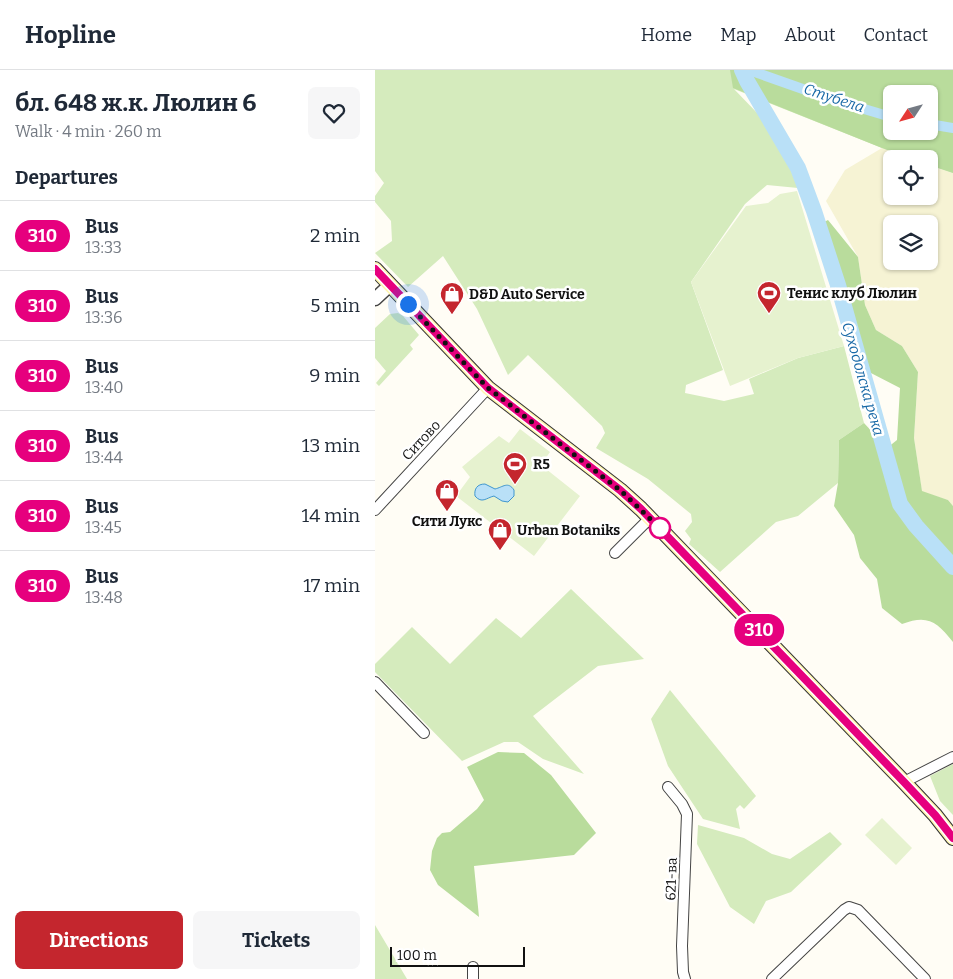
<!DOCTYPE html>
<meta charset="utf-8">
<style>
:root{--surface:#fff;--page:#f6f6f7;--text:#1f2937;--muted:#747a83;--line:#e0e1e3;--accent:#c4262e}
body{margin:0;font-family:Bitter,serif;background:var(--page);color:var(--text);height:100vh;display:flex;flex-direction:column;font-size:19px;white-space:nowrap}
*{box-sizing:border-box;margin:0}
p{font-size:16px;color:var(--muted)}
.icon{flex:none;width:28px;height:28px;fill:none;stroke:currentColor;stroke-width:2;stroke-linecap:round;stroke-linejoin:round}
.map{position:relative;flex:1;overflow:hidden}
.side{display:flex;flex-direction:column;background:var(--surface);width:375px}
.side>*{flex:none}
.badge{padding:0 10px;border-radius:16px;font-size:18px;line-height:32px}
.needle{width:32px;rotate:234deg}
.controls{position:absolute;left:508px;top:15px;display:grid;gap:10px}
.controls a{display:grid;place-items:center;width:55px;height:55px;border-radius:8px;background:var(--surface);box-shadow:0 1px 4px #0004;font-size:25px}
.scale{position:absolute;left:15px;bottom:12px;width:135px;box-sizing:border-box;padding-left:5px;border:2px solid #111;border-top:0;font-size:14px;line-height:18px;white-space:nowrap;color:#111;-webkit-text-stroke:4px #fff;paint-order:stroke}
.you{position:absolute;width:25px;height:25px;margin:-12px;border:4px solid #fff;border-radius:50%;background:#1a73e8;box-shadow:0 0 0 8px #1a73e833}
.map>.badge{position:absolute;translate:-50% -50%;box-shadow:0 0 0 2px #fff}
h2{padding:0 15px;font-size:19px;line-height:45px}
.round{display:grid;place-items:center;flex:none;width:52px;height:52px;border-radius:8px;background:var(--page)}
.headline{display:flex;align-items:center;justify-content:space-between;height:85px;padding:0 15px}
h1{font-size:24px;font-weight:700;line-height:38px}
.action{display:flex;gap:10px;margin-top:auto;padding:10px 15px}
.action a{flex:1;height:58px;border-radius:8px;background:var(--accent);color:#fff;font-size:20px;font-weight:700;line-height:58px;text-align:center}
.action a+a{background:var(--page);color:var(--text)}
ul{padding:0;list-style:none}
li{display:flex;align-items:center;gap:15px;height:70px;padding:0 15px;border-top:1px solid var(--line)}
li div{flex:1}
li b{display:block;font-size:19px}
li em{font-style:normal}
li .badge{min-width:55px;font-weight:700;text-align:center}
header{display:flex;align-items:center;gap:30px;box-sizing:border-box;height:70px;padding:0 25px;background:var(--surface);border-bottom:1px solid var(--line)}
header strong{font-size:24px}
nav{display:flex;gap:28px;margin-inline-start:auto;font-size:18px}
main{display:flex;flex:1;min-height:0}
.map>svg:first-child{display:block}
.farmland{fill:#f6f3d4;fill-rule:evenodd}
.green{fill:#d5ebbd;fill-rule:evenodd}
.forest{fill:#b9dc9c;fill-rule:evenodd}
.pitch{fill:#e6f2cf}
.water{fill:#b9e0f7;stroke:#3f96cf}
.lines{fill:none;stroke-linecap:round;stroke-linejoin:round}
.canal{stroke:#b9e0f7;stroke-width:10}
.river{stroke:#b9e0f7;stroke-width:16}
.minor-casing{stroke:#444;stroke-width:12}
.tertiary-casing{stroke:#444;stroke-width:15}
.secondary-casing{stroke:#333;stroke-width:16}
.minor{stroke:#fff;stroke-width:10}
.tertiary{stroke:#fff;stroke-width:12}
.secondary{stroke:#fff6b0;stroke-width:14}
.line-casing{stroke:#fff;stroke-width:11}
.line{stroke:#e6007e;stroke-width:8}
.walk{stroke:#111;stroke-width:5;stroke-dasharray:0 9}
.stop-dot{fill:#fff;stroke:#e6007e;stroke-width:2.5}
.labels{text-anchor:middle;stroke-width:5;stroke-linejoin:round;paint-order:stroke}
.poi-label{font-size:14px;font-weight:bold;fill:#111;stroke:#fff;text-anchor:start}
.street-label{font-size:14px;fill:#111;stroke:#fff}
.water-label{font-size:15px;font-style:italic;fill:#1768a6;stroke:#fff}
</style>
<header>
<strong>Hopline</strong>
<nav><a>Home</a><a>Map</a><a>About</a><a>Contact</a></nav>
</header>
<main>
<section class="side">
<div class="headline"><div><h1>бл. 648 ж.к. Люлин 6</h1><p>Walk · 4 min · 260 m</p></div><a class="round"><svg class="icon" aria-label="heart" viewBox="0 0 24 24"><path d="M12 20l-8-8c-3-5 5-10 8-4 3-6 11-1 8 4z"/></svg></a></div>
<h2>Departures</h2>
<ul>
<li><span class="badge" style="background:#e6007e;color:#fff">310</span><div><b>Bus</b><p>13:33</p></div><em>2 min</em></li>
<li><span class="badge" style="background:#e6007e;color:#fff">310</span><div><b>Bus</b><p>13:36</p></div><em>5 min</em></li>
<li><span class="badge" style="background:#e6007e;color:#fff">310</span><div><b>Bus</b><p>13:40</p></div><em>9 min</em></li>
<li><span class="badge" style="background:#e6007e;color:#fff">310</span><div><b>Bus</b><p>13:44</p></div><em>13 min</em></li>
<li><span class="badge" style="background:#e6007e;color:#fff">310</span><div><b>Bus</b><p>13:45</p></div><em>14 min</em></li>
<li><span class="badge" style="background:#e6007e;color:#fff">310</span><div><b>Bus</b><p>13:48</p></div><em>17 min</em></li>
</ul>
<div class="action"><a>Directions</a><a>Tickets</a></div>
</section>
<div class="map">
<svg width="578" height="909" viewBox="0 0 578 909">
<rect width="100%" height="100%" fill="#fffdf5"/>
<path class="farmland" d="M 507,78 L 537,89 L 516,89 L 516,126 L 554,126 L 554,95 L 578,103 L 578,436 L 573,430 L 547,422 L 539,368 L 543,302 L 527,276 L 501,260 L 490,235 L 483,187 L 451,131 L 470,100 ZM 516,154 L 554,154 L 554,191 L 516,191 Z"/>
<g class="green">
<path d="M 0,0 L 578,0 L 578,103 L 554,95 L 554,89 L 537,89 L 507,78 L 359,19 L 386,47 L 417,98 L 423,118 L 392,115 L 370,134 L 316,212 L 348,300 L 311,315 L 310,323 L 349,331 L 379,324 L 374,309 L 423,288 L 469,276 L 489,353 L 464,370 L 463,413 L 423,446 L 401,452 L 345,502 L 314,474 L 316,469 L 310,461 L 317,452 L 316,444 L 273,409 L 221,378 L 230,363 L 227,356 L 153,285 L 133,305 L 102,239 L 68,186 L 33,217 L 0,183 L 17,171 L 16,151 L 0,132 L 0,126 L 9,113 L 0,101 ZM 516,24 L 554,24 L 554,61 L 516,61 Z"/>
<path d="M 23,243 L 28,246 L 44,265 L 35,275 L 38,279 L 4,316 L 1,313 L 11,301 L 0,288 L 0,258 L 15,244 Z"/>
<path d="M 196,519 L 269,589 L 223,596 L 158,646 L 209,704 L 168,689 L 143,672 L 129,672 L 87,691 L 0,602 L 0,594 L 37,557 L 75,594 L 121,548 L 146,568 Z"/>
<path d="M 295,620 L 381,726 L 369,739 L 365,735 L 361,739 L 365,759 L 328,749 L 293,696 L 276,649 Z"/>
<path d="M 578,694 L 578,745 L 565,731 L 555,706 Z"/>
<path d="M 323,755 L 369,768 L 397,784 L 415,789 L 455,762 L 467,774 L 416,822 L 391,831 L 379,854 L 355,837 L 322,774 Z"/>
<path d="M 0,855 L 32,909 L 0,909 Z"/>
</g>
<g class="forest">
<path d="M 355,0 L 578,0 L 578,103 L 554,95 L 554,89 L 537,89 L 507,78 L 358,18 ZM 516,24 L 554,24 L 554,61 L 516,61 Z"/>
<path d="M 453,150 L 483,187 L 490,235 L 501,260 L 527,276 L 543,302 L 539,368 L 547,421 L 573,430 L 578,436 L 578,572 C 562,552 553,544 527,554 L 507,538 L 502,509 L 485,488 L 479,465 L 459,436 L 463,413 L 464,370 L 489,353 L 512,378 L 522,370 L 525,318 L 492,301 L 447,153 Z"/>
<path d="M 123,682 L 149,683 L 176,705 L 221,763 L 199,785 L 99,796 L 104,847 L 63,815 L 55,800 L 57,781 L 62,768 L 67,763 L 75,762 L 102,739 L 109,730 L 92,697 Z"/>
</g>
<g class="pitch">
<path d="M 422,121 L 469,276 L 423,288 L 355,316 L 316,212 L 371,136 L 393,133 L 405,124 Z"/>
<path d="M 145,359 L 175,382 L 166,395 L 205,426 L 159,486 L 81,426 L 95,407 L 87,397 L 124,366 L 134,373 Z"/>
<path d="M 507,748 L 537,778 L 521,795 L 490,765 Z"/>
</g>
<path class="water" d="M 110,414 L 120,419 C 128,417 133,411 139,420 L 139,426 L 133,432 L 127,431 L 119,426 C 111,428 107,434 100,426 C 99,419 102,414 110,414 Z"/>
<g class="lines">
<g class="canal">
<path d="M 374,0 L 459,30 L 516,47"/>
<path d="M 554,54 L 578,58"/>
</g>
<path class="river" d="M 367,0 L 372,11 L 423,98 L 439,141 L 463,215 L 525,434 L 541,456 L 578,497"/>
<g class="minor-casing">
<g id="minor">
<path d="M 0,440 L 113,318"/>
<path d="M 240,483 L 275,448"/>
<path d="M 0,612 L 49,663"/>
<path d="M 529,712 L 578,687"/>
<path d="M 293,717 L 307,734 L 312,744 L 307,876 L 308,902 L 310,909"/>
<path d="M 98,909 L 98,897"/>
<path d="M 397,909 L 469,840 L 474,837 L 483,840 L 550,909"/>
</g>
</g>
<g class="tertiary-casing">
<path id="tertiary" d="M 0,229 L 15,215"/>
</g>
<g class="secondary-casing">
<path id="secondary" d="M 0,199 L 113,318 L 245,420 L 266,439 L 529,712 L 560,745 L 578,768"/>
</g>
<use href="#minor" class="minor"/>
<use href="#tertiary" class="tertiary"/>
<use href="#secondary" class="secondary"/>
</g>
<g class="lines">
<g class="line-casing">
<path id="line" d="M 0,199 L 113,318 L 245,420 L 266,439 L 529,712 L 560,745 L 578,768"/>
</g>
<use href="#line" class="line"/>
<path class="walk" d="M 33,234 L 113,318 L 245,420 L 287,460 L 285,458"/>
</g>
<defs>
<g id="stadium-pin" transform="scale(1.25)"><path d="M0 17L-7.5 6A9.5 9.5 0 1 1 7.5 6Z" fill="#c4262e" stroke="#fff"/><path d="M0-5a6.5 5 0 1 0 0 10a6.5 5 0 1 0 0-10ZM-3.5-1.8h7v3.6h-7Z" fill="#fff"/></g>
<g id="shop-pin" transform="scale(1.25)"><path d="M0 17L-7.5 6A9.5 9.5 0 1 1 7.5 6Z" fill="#c4262e" stroke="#fff"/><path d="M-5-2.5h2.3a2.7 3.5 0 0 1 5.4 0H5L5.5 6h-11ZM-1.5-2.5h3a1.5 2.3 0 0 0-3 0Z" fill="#fff"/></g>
</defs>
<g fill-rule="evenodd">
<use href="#stadium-pin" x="394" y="223"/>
<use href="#shop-pin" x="77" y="224"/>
<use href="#stadium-pin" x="140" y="394"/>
<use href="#shop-pin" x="72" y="421"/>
<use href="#shop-pin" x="125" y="460"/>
</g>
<circle class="stop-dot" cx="285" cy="458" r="10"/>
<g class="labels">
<g class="poi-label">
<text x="412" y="228">Тенис клуб Люлин</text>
<text x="94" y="229">D&amp;D Auto Service</text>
<text x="158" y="399">R5</text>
<text x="72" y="456" text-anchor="middle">Сити Лукс</text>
<text x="142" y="465">Urban Botaniks</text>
</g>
<g class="street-label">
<text transform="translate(46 370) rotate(-47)" y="5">Ситово</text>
<text transform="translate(296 809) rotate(-88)" y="5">621-ва</text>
</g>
<g class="water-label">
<text transform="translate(459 28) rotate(18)" y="5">Стубела</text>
<text transform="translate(488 309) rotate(74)" y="5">Суходолска река</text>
</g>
</g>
</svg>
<div class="controls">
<a><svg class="needle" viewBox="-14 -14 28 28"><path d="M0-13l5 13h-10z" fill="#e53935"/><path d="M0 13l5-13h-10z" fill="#747a83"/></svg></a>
<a><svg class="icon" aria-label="locate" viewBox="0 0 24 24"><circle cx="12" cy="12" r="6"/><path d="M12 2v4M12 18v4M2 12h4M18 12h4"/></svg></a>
<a><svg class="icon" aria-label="layers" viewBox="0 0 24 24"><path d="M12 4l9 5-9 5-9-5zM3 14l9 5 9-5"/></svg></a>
</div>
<div class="scale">100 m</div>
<div class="you" style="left:33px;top:234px"></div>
<b class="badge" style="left:384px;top:560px;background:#e6007e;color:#fff">310</b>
</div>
</main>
